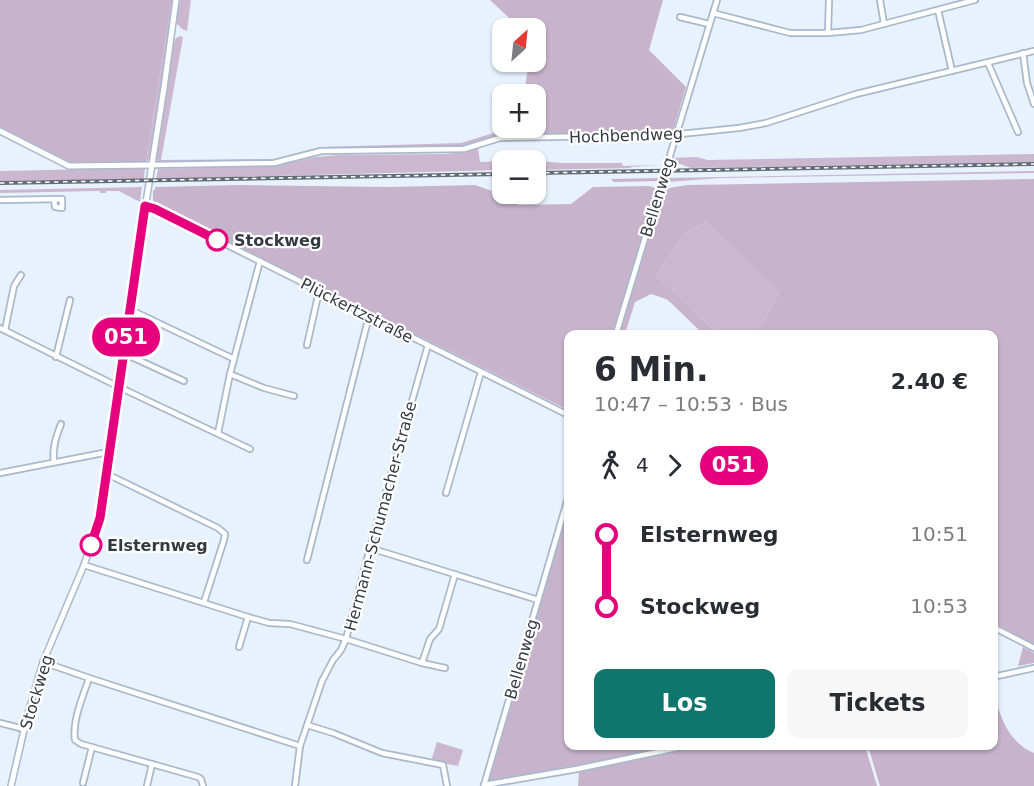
<!DOCTYPE html>
<html lang="de">
<meta charset="utf-8">
<style>
:root{--surface:#fff;--page:#f7f7f7;--text:#2b2b33;--muted:#7c7c81;--accent:#0f766e}
body{margin:0;font-family:"DejaVu Sans",sans-serif;background:var(--page);color:var(--text);height:100vh;display:flex;flex-direction:column;font-size:22px;white-space:nowrap}
*{box-sizing:border-box;margin:0}
p{font-size:20px;color:var(--muted)}
.icon{flex:none;width:33px;height:33px;fill:none;stroke:currentColor;stroke-width:2;stroke-linecap:round;stroke-linejoin:round}
.map{position:relative;flex:1;overflow:hidden}
.sheet{position:absolute;left:564px;top:330px;width:434px;height:420px;display:flex;flex-direction:column;background:var(--surface);border-radius:12px;box-shadow:0 2px 4px #0004}
.sheet>*{flex:none}
.badge{padding:0 12px;border-radius:20px;font-size:21px;line-height:39px}
.needle{width:39px;rotate:27deg}
.buttons{position:absolute;left:492px;top:18px;display:grid;gap:12px}
.buttons a{display:grid;place-items:center;width:54px;height:54px;border-radius:12px;background:var(--surface);box-shadow:0 2px 4px #0004;font-size:30px}
.map>.badge{position:absolute;translate:-50% -50%;box-shadow:0 0 0 3px #fff}
.legs{display:flex;align-items:center;gap:9px;height:66px;padding:0 30px;font-size:20px}
.legs p{margin-inline-start:auto}
.summary{display:flex;align-items:center;justify-content:space-between;height:102px;padding:0 30px}
h1{font-size:33px;font-weight:700;line-height:45px}
.button{display:flex;gap:12px;margin-top:auto;padding:12px 30px}
.button a{flex:1;height:69px;border-radius:12px;background:var(--accent);color:#fff;font-size:24px;font-weight:700;line-height:69px;text-align:center}
.button a+a{background:var(--page);color:var(--text)}
ul{padding:0 30px;list-style:none}
li{display:flex;align-items:center;gap:21px;height:72px;font-size:22px}
li i{display:grid;place-items:center;width:9px;height:100%;margin:0 8px;background:currentColor}
li i::after{content:'';width:15px;height:15px;margin:-8px;border:4px solid;border-radius:50%;background:var(--surface)}
li p{margin-inline-start:auto}
li:first-child i{background:linear-gradient(#0000 50%,currentColor 0)}
li:last-child i{background:linear-gradient(currentColor 50%,#0000 0)}
.map>svg:first-child{display:block}
.green{fill:#ccb7d1}
.forest{fill:#c8b3cd}
.lines{fill:none;stroke-linecap:round;stroke-linejoin:round}
.minor-casing{stroke:#a9b9cc;stroke-width:8}
.tertiary-casing{stroke:#a9b9cc;stroke-width:8}
.minor{stroke:#fff;stroke-width:4.5}
.tertiary{stroke:#fff;stroke-width:5}
.rail-casing{stroke:#646c75;stroke-width:4}
.rail{stroke:#fff;stroke-width:1.5;stroke-dasharray:4.5;stroke-linecap:butt}
.line-1-casing{stroke:#fff;stroke-width:14}
.line-1{stroke:#e6007e;stroke-width:9}
.stop-1-dot{fill:#fff;stroke:#e6007e;stroke-width:3}
.labels{text-anchor:middle;stroke-width:4.5;stroke-linejoin:round;paint-order:stroke}
.street-label{font-size:16px;fill:#333a41;stroke:#fff}
.stop-label{font-size:16px;font-weight:bold;fill:#333a41;stroke:#fff;text-anchor:start}
</style>
<div class="map">
<svg width="1034" height="786" viewBox="0 0 1034 786">
<rect width="100%" height="100%" fill="#e7f2fd"/>
<g class="green">
<path d="M 172,0 L 174,0 L 150,158 L 146,162 Z"/>
<path d="M 180,0 L 191,0 L 187,31 L 182,29 L 176,23 Z"/>
<path d="M 180,36 L 183,37 L 161,160 L 275,159 L 321,147 L 461,143 L 500,131 L 518,131 L 518,134 L 501,135 L 461,146 L 321,149 L 275,160 L 158,162 L 156,158 L 173,44 L 176,38 Z"/>
<path d="M 478,148 L 480,162 L 502,161 L 502,170 L 156,179 L 158,169 L 273,166 L 316,157 L 339,155 L 448,154 Z"/>
<path d="M 1034,154 L 1034,162 L 691,168 L 680,164 L 670,164 L 672,158 L 696,157 L 708,160 Z"/>
<path d="M 536,161 L 563,163 L 622,163 L 623,166 L 659,165 L 631,167 L 631,168 L 536,170 Z"/>
<path d="M 145,168 L 144,179 L 0,181 L 0,171 Z"/>
<path d="M 1034,171 L 1034,173 L 721,178 L 668,182 L 666,178 Z"/>
<path d="M 142,187 L 140,202 L 119,191 L 106,191 L 106,193 L 100,193 L 100,191 L 0,193 L 0,190 Z"/>
<path d="M 706,222 L 779,293 L 763,322 L 751,334 L 718,334 L 656,275 L 685,234 Z"/>
<path d="M 437,742 L 463,750 L 458,766 L 431,761 Z"/>
</g>
<g class="forest">
<path d="M 0,0 L 172,0 L 146,162 L 73,164 L 0,127 Z"/>
<path d="M 490,0 L 663,0 L 649,50 L 686,87 L 673,131 L 518,134 L 519,128 L 536,128 L 536,94 L 524,94 L 529,62 L 536,62 L 536,28 L 520,28 Z"/>
<path d="M 660,178 L 658,181 L 614,182 L 611,179 Z"/>
<path d="M 1034,179 L 1034,644 L 993,625 L 993,334 L 751,334 L 763,322 L 779,293 L 706,222 L 685,234 L 656,275 L 718,334 L 699,334 L 699,330 L 670,302 L 666,299 L 651,294 L 635,302 L 625,334 L 620,334 L 662,189 L 688,185 Z"/>
<path d="M 502,182 L 502,194 L 517,194 L 518,205 L 571,204 L 593,187 L 650,186 L 657,189 L 613,334 L 568,334 L 568,410 L 153,204 L 153,190 L 155,190 L 155,187 L 240,185 L 389,187 L 475,185 L 492,191 L 501,191 L 501,183 Z"/>
<path d="M 568,504 L 568,746 L 677,746 L 579,767 L 488,781 Z"/>
<path d="M 1023,647 L 1034,653 L 1034,663 L 1018,666 Z"/>
<path d="M 993,688 C 999,714 1007,742 1034,753 L 1034,786 L 880,786 L 868,746 L 993,746 Z"/>
<path d="M 697,746 L 865,746 L 877,786 L 578,786 L 579,772 Z"/>
</g>
<g class="lines">
<g class="minor-casing">
<g id="minor">
<path d="M 880,0 L 884,24"/>
<path d="M 938,10 L 952,71"/>
<path d="M 713,13 L 790,33 L 828,33 L 861,30 L 975,0"/>
<path d="M 680,17 L 709,24"/>
<path d="M 828,33 L 829,0"/>
<path d="M 1023,53 L 1027,83 L 1034,104"/>
<path d="M 988,63 L 1018,132"/>
<path d="M 152,165 L 274,163 L 321,151 L 464,149 L 500,138 L 670,135 L 739,128 L 766,123 L 856,94 L 1034,51"/>
<path d="M 0,200 L 62,199 L 62,208 L 55,207 L 54,199"/>
<path d="M 145,206 L 155,209 L 568,415"/>
<path d="M 129,309 L 234,359"/>
<path d="M 0,328 L 119,387 L 250,449"/>
<path d="M 5,330 L 14,286 L 21,275"/>
<path d="M 616,334 L 717,0"/>
<path d="M 307,345 L 319,291"/>
<path d="M 123,353 L 184,381"/>
<path d="M 56,357 L 70,300"/>
<path d="M 230,374 L 264,388 L 294,396"/>
<path d="M 218,433 L 230,374 L 260,261"/>
<path d="M 54,462 C 52,448 56,437 61,424"/>
<path d="M 0,473 L 108,452"/>
<path d="M 105,473 L 218,528 L 225,534 L 224,540 L 204,602"/>
<path d="M 446,493 L 481,372"/>
<path d="M 370,548 L 538,600"/>
<path d="M 307,560 L 369,316"/>
<path d="M 84,565 L 248,617 L 269,623 L 290,624 L 346,639 L 422,663 L 445,668"/>
<path d="M 993,627 L 1034,648"/>
<path d="M 239,647 L 248,617"/>
<path d="M 43,662 L 89,678 L 300,746"/>
<path d="M 422,663 L 430,639 L 439,629 L 455,574"/>
<path d="M 993,677 L 1034,668"/>
<path d="M 89,678 C 83,697 72,720 75,740 L 81,744 L 198,777 L 201,779 L 203,786"/>
<path d="M 0,723 L 24,729"/>
<path d="M 307,725 L 333,733 L 382,753 L 443,765 L 447,786"/>
<path d="M 83,783 L 92,747"/>
<path d="M 484,785 L 568,498"/>
<path d="M 484,785 L 577,769 L 686,746"/>
<path d="M 147,786 L 152,764"/>
<path d="M 295,786 L 300,746 L 322,681 L 333,660 L 341,650 L 346,639 L 370,548 L 428,345"/>
</g>
</g>
<g class="tertiary-casing">
<g id="tertiary">
<path d="M 0,131 L 69,166 L 152,165"/>
<path d="M 11,786 L 27,717 L 43,662 L 84,565 L 100,518 L 133,285 L 164,88 L 176,0"/>
</g>
</g>
<use href="#minor" class="minor"/>
<use href="#tertiary" class="tertiary"/>
<g class="rail-casing">
<g id="rail">
<path d="M 536,173 L 1034,164"/>
<path d="M 0,183 L 502,174"/>
</g>
</g>
<use href="#rail" class="rail"/>
</g>
<g class="lines">
<g class="line-1-casing">
<path id="line-1" d="M 91,545 L 100,518 L 145,206 L 155,209 L 217,240"/>
</g>
<use href="#line-1" class="line-1"/>
</g>
<g class="stop-1-dot">
<circle cx="217" cy="240" r="10"/>
<circle cx="91" cy="545" r="10"/>
</g>
<g class="labels">
<g class="street-label">
<text transform="translate(626 135) rotate(-2)" y="6">Hochbendweg</text>
<text transform="translate(657 197) rotate(-73)" y="6">Bellenweg</text>
<text transform="translate(357 310) rotate(27)" y="6">Plückertzstraße</text>
<text transform="translate(380 516) rotate(-75)" y="6">Hermann-Schumacher-Straße</text>
<text transform="translate(521 659) rotate(-74)" y="6">Bellenweg</text>
<text transform="translate(36 692) rotate(-73)" y="6">Stockweg</text>
</g>
<g class="stop-label">
<text x="234" y="246">Stockweg</text>
<text x="107" y="551">Elsternweg</text>
</g>
</g>
</svg>
<div class="buttons">
<a><svg class="needle" viewBox="-14 -14 28 28"><path d="M0-13l5 13h-10z" fill="#e53935"/><path d="M0 13l5-13h-10z" fill="#7c7c81"/></svg></a>
<a>+</a>
<a>−</a>
</div>
<b class="badge" style="left:126px;top:337px;background:#e6007e;color:#fff">051</b>
<section class="sheet">
<div class="summary"><div><h1>6 Min.</h1><p>10:47 – 10:53 · Bus</p></div><b>2.40 €</b></div>
<div class="legs"><svg class="icon" aria-label="walk" viewBox="0 0 24 24"><circle cx="13" cy="4" r="2"/><path d="M13 8l-2 6 4 7M11 14l-3 7M7 12l3-4h3l4 4"/></svg>4<svg class="icon" aria-label="forward" viewBox="0 0 24 24"><path d="M9 5l7 7-7 7"/></svg><b class="badge" style="background:#e6007e;color:#fff">051</b></div>
<ul>
<li><i style="color:#e6007e"></i><b>Elsternweg</b><p>10:51</p></li>
<li><i style="color:#e6007e"></i><b>Stockweg</b><p>10:53</p></li>
</ul>
<div class="button"><a>Los</a><a>Tickets</a></div>
</section>
</div>
